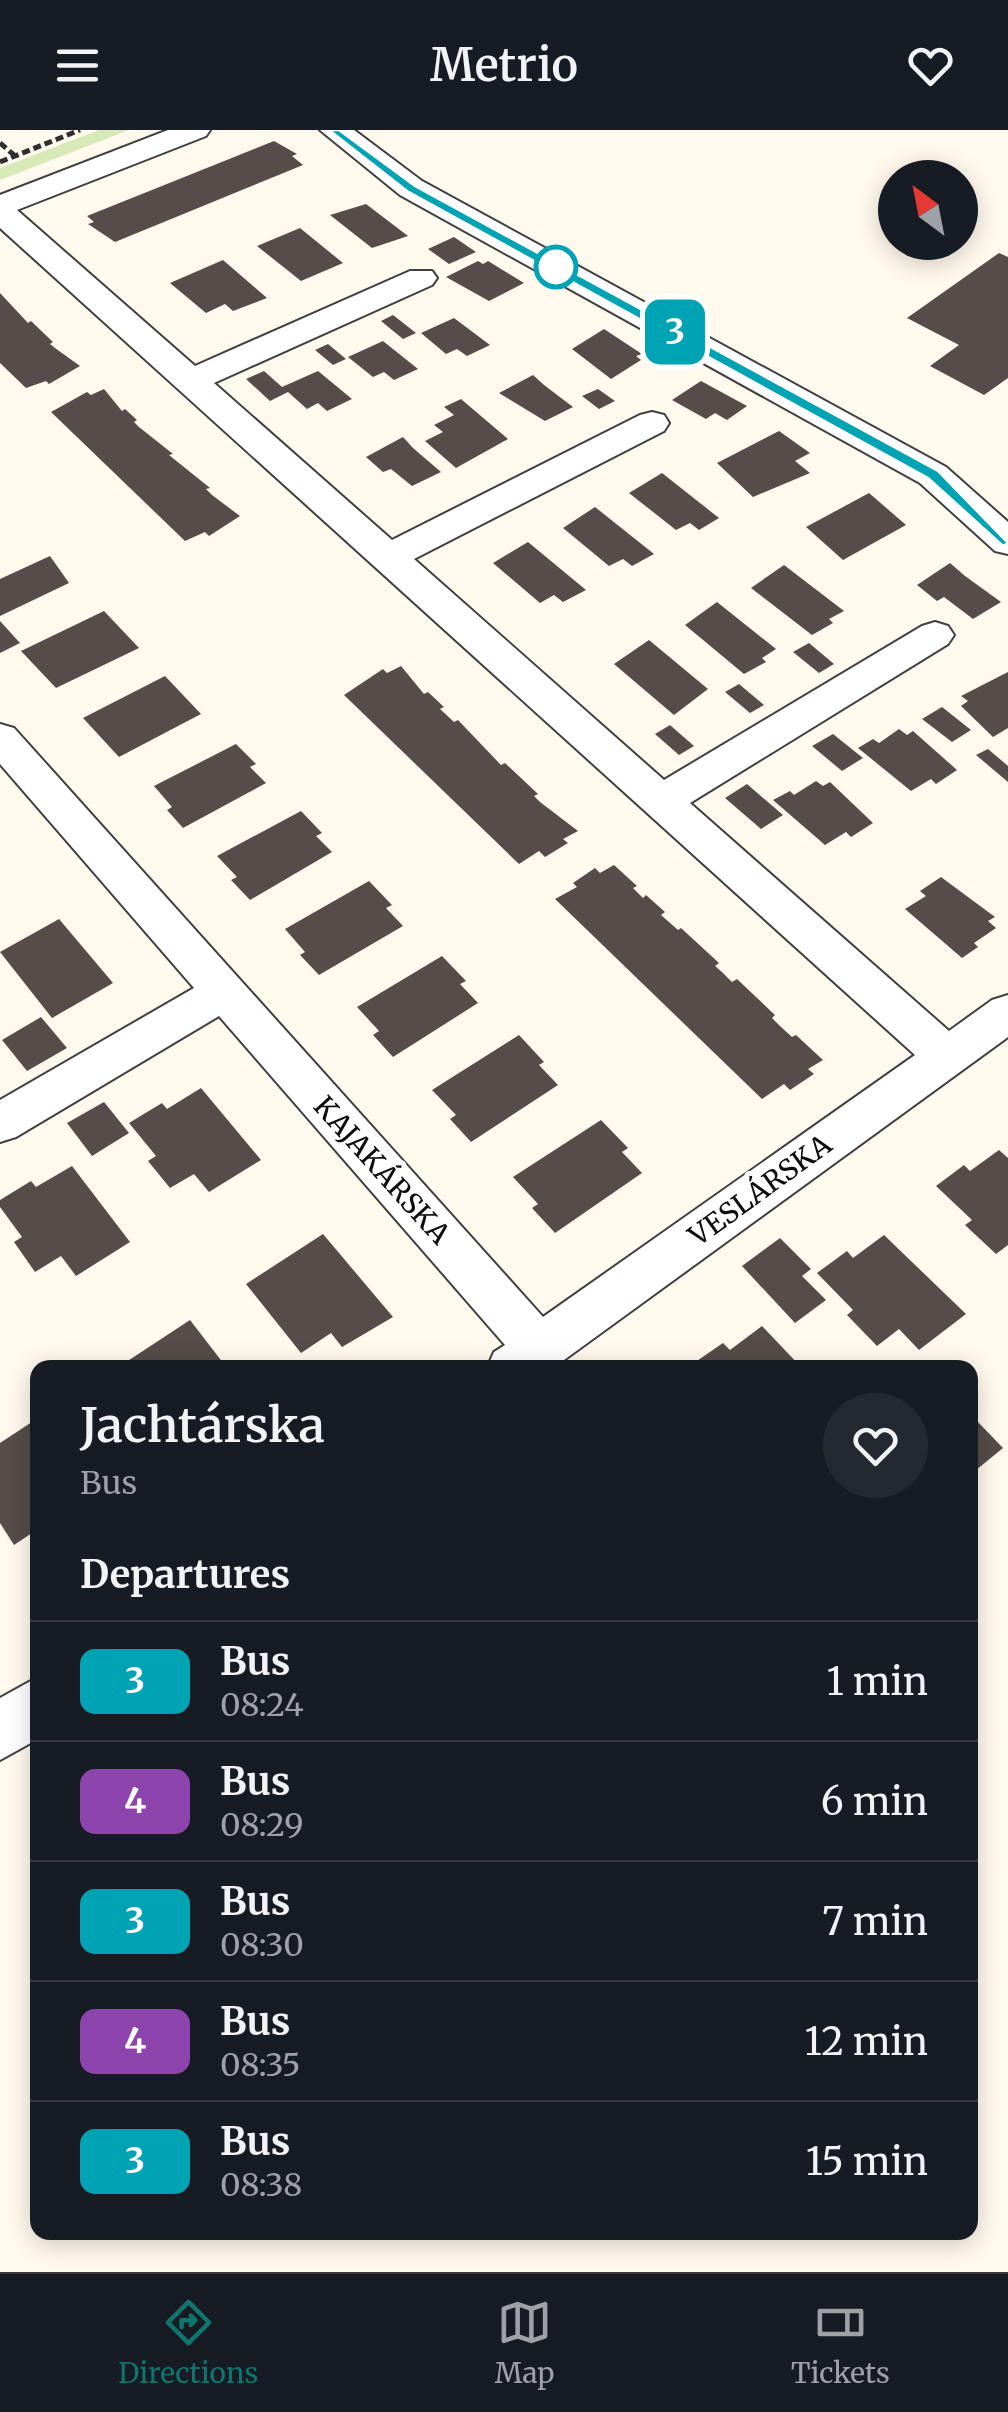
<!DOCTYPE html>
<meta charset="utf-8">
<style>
:root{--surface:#171b24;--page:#242831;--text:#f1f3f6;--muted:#9ea1a6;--line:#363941;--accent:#0f766e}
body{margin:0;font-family:Merriweather,serif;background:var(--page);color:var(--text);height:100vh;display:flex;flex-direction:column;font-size:38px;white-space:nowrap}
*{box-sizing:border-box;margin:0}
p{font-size:32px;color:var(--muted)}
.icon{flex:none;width:55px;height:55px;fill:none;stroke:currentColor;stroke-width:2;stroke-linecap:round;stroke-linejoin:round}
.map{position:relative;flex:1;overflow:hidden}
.sheet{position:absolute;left:30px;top:1230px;width:948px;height:880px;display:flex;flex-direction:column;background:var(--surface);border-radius:20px;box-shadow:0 5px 25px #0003}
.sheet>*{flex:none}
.badge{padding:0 20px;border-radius:15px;font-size:35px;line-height:65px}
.needle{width:65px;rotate:328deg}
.controls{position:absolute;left:878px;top:30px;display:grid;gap:20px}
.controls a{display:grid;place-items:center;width:100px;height:100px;border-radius:50%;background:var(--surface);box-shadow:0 5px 25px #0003;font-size:50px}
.map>.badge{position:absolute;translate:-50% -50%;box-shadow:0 0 0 5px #fff}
h2{padding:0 50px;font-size:38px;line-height:90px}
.round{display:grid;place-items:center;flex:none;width:105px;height:105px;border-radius:52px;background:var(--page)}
.head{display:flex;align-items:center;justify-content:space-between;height:170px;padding:0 50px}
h1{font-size:48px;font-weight:600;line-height:75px}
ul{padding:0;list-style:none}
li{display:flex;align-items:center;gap:30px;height:120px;padding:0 50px;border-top:2px solid var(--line)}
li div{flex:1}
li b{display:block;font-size:38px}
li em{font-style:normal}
li .badge{min-width:110px;font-weight:700;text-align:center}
header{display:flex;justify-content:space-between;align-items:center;height:130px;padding:0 50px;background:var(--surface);font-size:45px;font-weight:600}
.menu{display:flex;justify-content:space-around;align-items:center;height:140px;border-top:2px solid var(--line);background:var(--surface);font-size:28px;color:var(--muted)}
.menu a{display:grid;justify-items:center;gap:5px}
.menu .on{color:var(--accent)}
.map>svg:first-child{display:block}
.green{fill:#d8e9b8}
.building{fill:#564d4a}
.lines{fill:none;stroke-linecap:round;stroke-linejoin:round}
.minor-casing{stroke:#404040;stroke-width:4}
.path{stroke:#2f2f2f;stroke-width:5;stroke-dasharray:8 4;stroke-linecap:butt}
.minor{fill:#fff;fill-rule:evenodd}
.line{fill:#00a3b4;stroke:#fff;stroke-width:2.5}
.stop-dot{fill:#fff;stroke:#00a3b4;stroke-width:5}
.labels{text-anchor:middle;stroke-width:10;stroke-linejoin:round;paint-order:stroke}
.street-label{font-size:28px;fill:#0d0d0d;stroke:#fff}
</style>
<header><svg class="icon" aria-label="menu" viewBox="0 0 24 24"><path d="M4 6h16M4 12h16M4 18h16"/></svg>Metrio<svg class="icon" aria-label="heart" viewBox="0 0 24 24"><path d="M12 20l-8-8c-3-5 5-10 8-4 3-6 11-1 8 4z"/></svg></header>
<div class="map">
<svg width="1008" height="2142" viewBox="0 0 1008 2142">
<rect width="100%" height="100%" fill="#fff9ee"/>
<path class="green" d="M 99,0 L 129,0 L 0,50 L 0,38 Z"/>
<g class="building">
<path d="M 274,11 L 297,24 L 292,26 L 303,35 L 115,112 L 88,94 L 94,92 L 87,86 Z"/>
<path d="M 366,74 L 408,106 L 372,118 L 330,85 Z"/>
<path d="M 300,98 L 343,133 L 301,151 L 257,116 Z"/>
<path d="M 454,107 L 476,122 L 449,134 L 428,119 Z"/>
<path d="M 999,123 L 1008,127 L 1008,248 L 984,265 L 930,236 L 959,215 L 907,188 Z"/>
<path d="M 223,130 L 267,168 L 233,181 L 225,174 L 206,183 L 170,153 Z"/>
<path d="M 478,131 L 483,134 L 488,131 L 524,153 L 489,171 L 446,147 Z"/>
<path d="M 0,163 L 28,193 L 31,191 L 53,212 L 50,214 L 55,218 L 80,236 L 49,254 L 46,251 L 26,258 L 0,233 Z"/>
<path d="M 393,185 L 416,203 L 403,209 L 381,191 Z"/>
<path d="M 454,188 L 490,215 L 467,226 L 457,219 L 446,224 L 421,203 Z"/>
<path d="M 604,199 L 642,224 L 636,226 L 641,230 L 611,249 L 572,219 Z"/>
<path d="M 383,211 L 418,239 L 394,250 L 384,242 L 373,247 L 348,227 Z"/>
<path d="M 328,214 L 346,229 L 333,235 L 315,220 Z"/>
<path d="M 264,241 L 282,257 L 318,241 L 352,269 L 327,281 L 318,273 L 307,279 L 288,262 L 270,271 L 246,249 Z"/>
<path d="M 533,245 L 544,255 L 573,277 L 545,291 L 499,263 Z"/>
<path d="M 701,251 L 747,276 L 727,290 L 715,283 L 706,289 L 672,270 Z"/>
<path d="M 104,259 L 122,281 L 125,279 L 137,290 L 134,292 L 139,297 L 173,324 L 169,325 L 210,358 L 206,359 L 212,365 L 240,386 L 209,406 L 205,402 L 185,411 L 51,282 L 87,262 L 91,265 Z"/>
<path d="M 598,259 L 615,271 L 599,279 L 582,266 Z"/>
<path d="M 461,269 L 508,309 L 456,338 L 425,311 L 443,302 L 434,295 L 454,285 L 444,277 Z"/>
<path d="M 779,301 L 810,323 L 795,331 L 810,343 L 753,367 L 717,333 Z"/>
<path d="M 403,307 L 413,318 L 441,342 L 412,356 L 391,339 L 383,342 L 366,327 Z"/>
<path d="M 662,343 L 719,388 L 699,400 L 690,393 L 676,400 L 629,363 Z"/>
<path d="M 869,363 L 906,395 L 843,430 L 806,397 Z"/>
<path d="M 595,377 L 654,424 L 632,436 L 623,429 L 609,436 L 563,398 Z"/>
<path d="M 528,412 L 586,460 L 563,472 L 554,465 L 540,473 L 493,433 Z"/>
<path d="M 50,426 L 69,453 L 0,486 L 0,449 Z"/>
<path d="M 950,433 L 965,446 L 1001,472 L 973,489 L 944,467 L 937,471 L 917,455 Z"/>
<path d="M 784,435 L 844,481 L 829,489 L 833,493 L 812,505 L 751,458 Z"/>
<path d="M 717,472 L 776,519 L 762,528 L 766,532 L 744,544 L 685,495 Z"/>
<path d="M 104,481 L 139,518 L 56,558 L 21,521 Z"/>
<path d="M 0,491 L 20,513 L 0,523 Z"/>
<path d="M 649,510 L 708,559 L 674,585 L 614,534 Z"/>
<path d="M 809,513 L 834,534 L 819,543 L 793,522 Z"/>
<path d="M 401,536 L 424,564 L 428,562 L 444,577 L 440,579 L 454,592 L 458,590 L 501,635 L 505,633 L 538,664 L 534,666 L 540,672 L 578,701 L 563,709 L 568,713 L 545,727 L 539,721 L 519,734 L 344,565 L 383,539 L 387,543 Z"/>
<path d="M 1008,542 L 1008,598 L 993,607 L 961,576 L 968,571 L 961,566 Z"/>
<path d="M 165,546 L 201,584 L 119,627 L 83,588 Z"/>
<path d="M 739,554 L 764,575 L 750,583 L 725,562 Z"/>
<path d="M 942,577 L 971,600 L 952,612 L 922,589 Z"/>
<path d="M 670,595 L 694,616 L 679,625 L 655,604 Z"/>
<path d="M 899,599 L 907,605 L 913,601 L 957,640 L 936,654 L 931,649 L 911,661 L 858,618 L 873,609 L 879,613 Z"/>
<path d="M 833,604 L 863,628 L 842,641 L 812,616 Z"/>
<path d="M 236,614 L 256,634 L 250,637 L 266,653 L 183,698 L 167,680 L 172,677 L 154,656 Z"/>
<path d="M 988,619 L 1008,636 L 1008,652 L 976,625 Z"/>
<path d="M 816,651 L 823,656 L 830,652 L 873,693 L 851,707 L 846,702 L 825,715 L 773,670 L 790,661 L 794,665 Z"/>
<path d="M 747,654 L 783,685 L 761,699 L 725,668 Z"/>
<path d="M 301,681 L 322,703 L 316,706 L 332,722 L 250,770 L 231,750 L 237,747 L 217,726 Z"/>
<path d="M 614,735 L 637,756 L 633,758 L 643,768 L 646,765 L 665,782 L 661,785 L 678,800 L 681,798 L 719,833 L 715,836 L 723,843 L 732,852 L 737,849 L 775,885 L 772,888 L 780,896 L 792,907 L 796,905 L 823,930 L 808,939 L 814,944 L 790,960 L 784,954 L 762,969 L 555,769 L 577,757 L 573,753 L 595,738 L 600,743 Z"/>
<path d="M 941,747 L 995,787 L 988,791 L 996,798 L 974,813 L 978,817 L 962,828 L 905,779 L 926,766 L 920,761 Z"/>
<path d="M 369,751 L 392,775 L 386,778 L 403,796 L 319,845 L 300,825 L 305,822 L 285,799 Z"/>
<path d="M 59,789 L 113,853 L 52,888 L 0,822 Z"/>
<path d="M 442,826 L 466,851 L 460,854 L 478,873 L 393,927 L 373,905 L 379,901 L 357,877 Z"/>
<path d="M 41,887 L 67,918 L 27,941 L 2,910 Z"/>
<path d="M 519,905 L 544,932 L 539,935 L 558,955 L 471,1012 L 450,989 L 456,985 L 432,960 Z"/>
<path d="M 201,958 L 261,1030 L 209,1062 L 194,1044 L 170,1058 L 148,1031 L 156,1026 L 129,993 L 162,973 L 167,979 Z"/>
<path d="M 104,972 L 129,1003 L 92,1026 L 67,993 Z"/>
<path d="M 601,990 L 628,1018 L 622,1022 L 642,1043 L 555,1103 L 532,1078 L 538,1074 L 513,1047 Z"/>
<path d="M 999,1020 L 1008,1028 L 1008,1115 L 996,1124 L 965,1095 L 972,1090 L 936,1056 L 964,1035 L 970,1041 Z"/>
<path d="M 72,1036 L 130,1112 L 76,1146 L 61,1126 L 35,1142 L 14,1112 L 22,1107 L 0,1077 L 0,1070 L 31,1051 L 36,1057 Z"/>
<path d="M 323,1104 L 393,1187 L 342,1217 L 331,1203 L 301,1223 L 246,1154 Z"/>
<path d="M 884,1105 L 966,1184 L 919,1220 L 899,1199 L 877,1216 L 847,1185 L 853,1180 L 817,1143 L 847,1121 L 853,1128 Z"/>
<path d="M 780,1108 L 811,1139 L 802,1146 L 826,1170 L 795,1193 L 742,1136 Z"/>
<path d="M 190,1190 L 227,1238 L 117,1238 Z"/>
<path d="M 762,1196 L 802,1238 L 691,1235 L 723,1213 L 730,1220 Z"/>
<path d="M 38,1288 L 38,1399 L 14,1415 L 0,1393 L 0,1313 Z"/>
<path d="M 977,1291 L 1003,1318 L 970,1345 L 970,1296 Z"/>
</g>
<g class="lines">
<g class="minor-casing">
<g id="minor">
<path d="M 168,0 L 210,0 L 206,6 L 17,80 L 195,236 L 410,141 L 432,141 L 437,148 L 432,155 L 214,253 L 392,410 L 640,285 L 652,282 L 664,285 L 669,293 L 664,301 L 414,429 L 664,650 L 922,496 L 935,492 L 948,496 L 954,505 L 948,514 L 690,673 L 949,901 L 992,870 L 1008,865 L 1008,907 L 553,1238 L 487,1238 L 494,1222 L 505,1215 L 219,886 L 16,1007 L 0,1012 L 0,970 L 194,858 L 0,634 L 0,594 L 14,598 L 543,1187 L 915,925 L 0,98 L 0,65 Z"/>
<path d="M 320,0 L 354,0 L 422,51 L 946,337 L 1008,392 L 1008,424 L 995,421 L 920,353 L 400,65 Z"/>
<path d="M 38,1547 L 38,1609 L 0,1630 L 0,1568 Z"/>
</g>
</g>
<g class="path">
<path d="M 0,13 L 14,25"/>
<path d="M 0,32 L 80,0"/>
</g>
<use href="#minor" class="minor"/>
</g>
<path class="line" d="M 329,0 L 339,0 L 415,56 L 938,341 L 1008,413 L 1003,416 L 928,348 L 407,61 Z"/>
<circle class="stop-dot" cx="556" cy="137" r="20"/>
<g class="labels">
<g class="street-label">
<text transform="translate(382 1040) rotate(48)" y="10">KAJAKÁRSKA</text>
<text transform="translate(760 1060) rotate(-36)" y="10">VESLÁRSKA</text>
</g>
</g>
</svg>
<div class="controls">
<a><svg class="needle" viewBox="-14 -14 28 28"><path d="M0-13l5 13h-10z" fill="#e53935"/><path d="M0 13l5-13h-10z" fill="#9ea1a6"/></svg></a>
</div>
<b class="badge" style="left:675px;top:202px;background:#00a3b4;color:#fff">3</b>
<section class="sheet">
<div class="head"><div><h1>Jachtárska</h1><p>Bus</p></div><a class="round"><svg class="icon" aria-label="heart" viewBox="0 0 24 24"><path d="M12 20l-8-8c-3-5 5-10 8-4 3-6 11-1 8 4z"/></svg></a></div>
<h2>Departures</h2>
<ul>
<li><span class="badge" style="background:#00a3b4;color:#fff">3</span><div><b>Bus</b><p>08:24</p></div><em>1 min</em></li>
<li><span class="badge" style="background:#8e44ad;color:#fff">4</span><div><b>Bus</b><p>08:29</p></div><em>6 min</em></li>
<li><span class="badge" style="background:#00a3b4;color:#fff">3</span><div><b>Bus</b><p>08:30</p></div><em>7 min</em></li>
<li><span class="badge" style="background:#8e44ad;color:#fff">4</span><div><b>Bus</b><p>08:35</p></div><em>12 min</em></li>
<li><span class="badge" style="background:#00a3b4;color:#fff">3</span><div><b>Bus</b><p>08:38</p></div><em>15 min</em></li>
</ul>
</section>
</div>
<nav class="menu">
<a class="on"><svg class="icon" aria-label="directions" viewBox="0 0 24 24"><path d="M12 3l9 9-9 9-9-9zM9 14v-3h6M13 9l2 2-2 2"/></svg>Directions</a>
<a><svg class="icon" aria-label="map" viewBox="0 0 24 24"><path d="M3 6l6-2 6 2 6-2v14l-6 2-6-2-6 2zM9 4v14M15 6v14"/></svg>Map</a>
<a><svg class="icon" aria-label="tickets" viewBox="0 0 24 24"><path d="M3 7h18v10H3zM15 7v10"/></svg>Tickets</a>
</nav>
